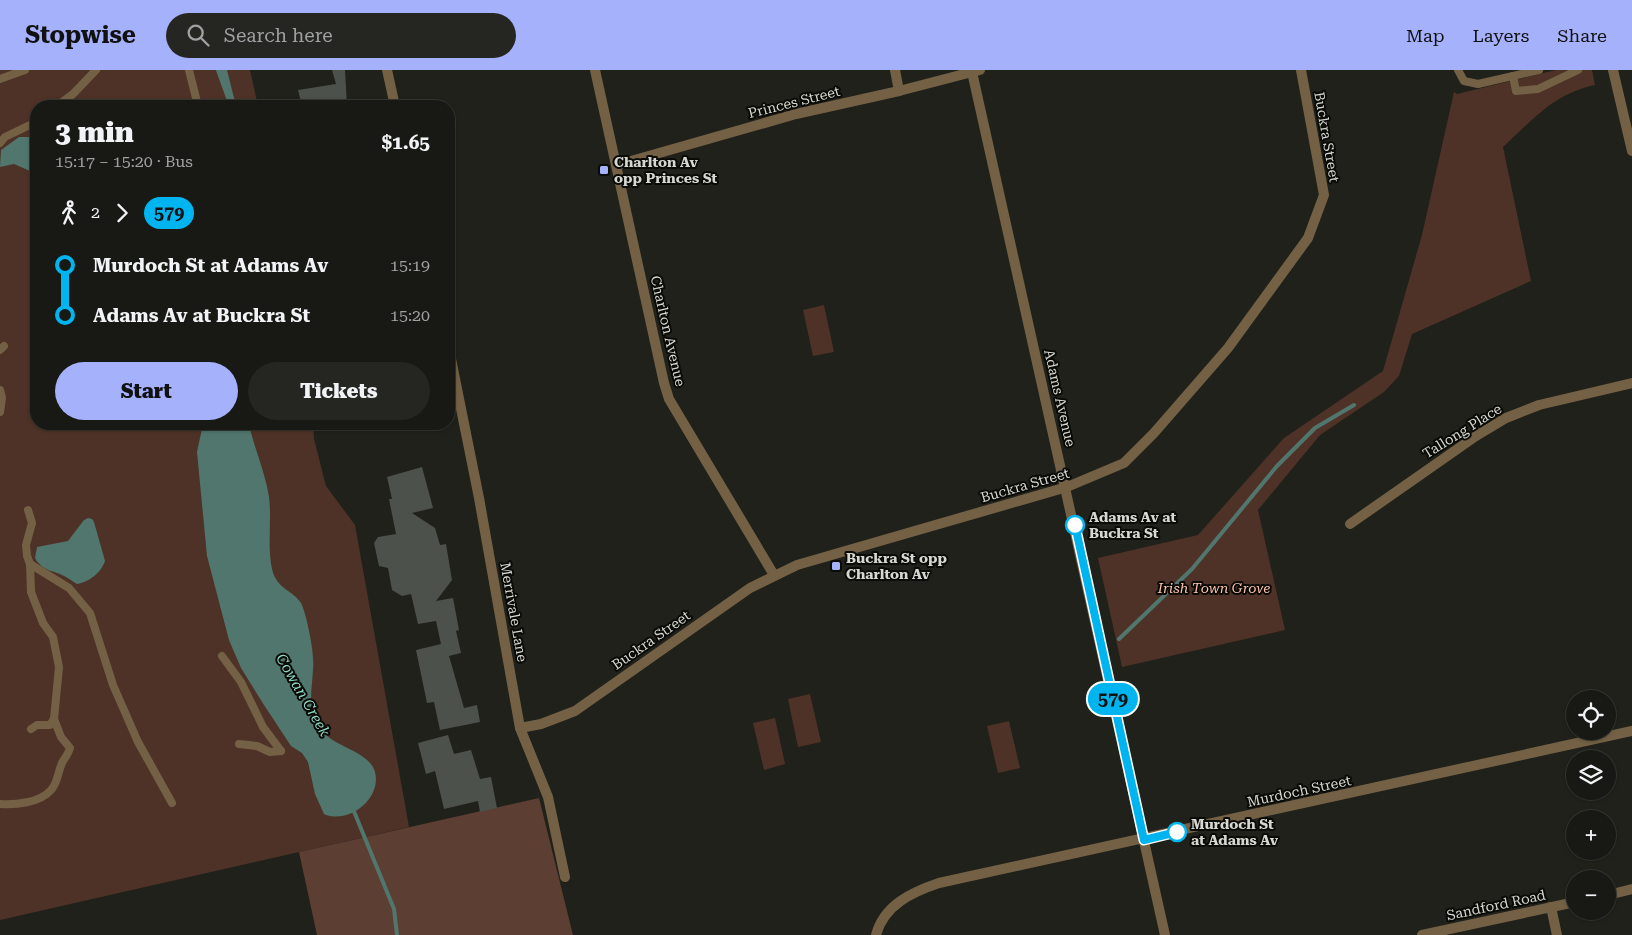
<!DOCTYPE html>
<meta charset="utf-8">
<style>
:root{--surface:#181914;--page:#252622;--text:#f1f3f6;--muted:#9fa0a0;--line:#363834;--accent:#a6b1fc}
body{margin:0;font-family:"Roboto Serif",serif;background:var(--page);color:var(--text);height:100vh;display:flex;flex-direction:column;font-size:19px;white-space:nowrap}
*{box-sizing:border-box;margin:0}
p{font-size:16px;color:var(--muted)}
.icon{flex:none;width:28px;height:28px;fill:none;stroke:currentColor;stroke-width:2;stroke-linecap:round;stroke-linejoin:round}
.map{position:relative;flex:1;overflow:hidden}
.drawer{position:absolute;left:30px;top:30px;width:425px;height:330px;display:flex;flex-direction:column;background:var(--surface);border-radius:20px;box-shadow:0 1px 4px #0004,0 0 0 1px var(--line)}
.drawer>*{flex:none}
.badge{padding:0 10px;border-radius:16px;font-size:18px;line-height:32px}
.controls{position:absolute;left:1566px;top:620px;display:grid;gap:10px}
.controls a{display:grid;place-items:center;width:50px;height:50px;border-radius:50%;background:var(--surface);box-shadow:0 1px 4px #0004,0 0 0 1px var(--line);font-size:25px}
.map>.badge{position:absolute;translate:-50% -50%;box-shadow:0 0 0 2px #fff}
.legs{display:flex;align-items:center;gap:8px;height:55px;padding:0 25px;font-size:16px}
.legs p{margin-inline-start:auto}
.head{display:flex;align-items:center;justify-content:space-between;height:85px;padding:0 25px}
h1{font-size:28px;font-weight:800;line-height:38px}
.cta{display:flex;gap:10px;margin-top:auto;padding:10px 25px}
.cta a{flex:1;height:58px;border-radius:30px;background:var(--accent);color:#111;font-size:20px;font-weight:800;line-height:58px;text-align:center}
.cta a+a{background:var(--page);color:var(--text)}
ul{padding:0 25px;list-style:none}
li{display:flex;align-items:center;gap:18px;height:50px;font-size:19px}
li i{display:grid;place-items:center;width:8px;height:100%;margin:0 6px;background:currentColor}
li i::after{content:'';width:12px;height:12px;margin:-6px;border:4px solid;border-radius:50%;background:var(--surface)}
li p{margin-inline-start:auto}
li:first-child i{background:linear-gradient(#0000 50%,currentColor 0)}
li:last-child i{background:linear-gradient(currentColor 50%,#0000 0)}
header{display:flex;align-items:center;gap:30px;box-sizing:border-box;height:70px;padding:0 25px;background:var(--accent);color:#111}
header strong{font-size:24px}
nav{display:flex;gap:28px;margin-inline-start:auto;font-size:18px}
.search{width:350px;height:45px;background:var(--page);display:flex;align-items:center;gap:12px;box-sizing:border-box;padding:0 18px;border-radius:28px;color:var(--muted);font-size:19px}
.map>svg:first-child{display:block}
.green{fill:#4e3227}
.forest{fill:#5c3e32}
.water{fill:#50766d}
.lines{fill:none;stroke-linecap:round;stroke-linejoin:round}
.stream{stroke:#50766d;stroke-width:4}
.building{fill:#4c514b}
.service{stroke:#746145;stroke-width:8}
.minor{stroke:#746145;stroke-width:10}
.line-1-casing{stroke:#fff;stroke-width:11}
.line-1{stroke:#00b5ef;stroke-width:8}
.poi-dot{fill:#a6b1fc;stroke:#0a0a07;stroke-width:2}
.stop-1-dot{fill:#fff;stroke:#00b5ef;stroke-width:2.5}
.labels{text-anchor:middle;stroke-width:4;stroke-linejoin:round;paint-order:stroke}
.street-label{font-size:14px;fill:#d7d7d2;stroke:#0a0a07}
.poi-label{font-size:14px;font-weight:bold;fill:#d7d7d2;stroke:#0a0a07;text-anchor:start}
.stop-label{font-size:14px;font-weight:bold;fill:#d7d7d2;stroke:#0a0a07;text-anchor:start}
.park-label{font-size:14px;font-style:italic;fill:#fdc2aa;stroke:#0a0a07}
.water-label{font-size:15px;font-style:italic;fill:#90d7c6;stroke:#0a0a07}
</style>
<header>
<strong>Stopwise</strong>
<div class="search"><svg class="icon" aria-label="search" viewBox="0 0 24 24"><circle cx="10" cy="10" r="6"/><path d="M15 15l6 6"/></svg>Search here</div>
<nav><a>Map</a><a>Layers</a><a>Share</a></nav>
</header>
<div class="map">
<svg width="1632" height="865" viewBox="0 0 1632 865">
<rect width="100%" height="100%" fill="#20211a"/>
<g class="green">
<path d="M 0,0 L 250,0 L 258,36 L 36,36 L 36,354 L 313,354 L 314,369 L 326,416 L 355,455 L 409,757 L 0,850 Z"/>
<path d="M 1556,0 L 1592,0 L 1595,15 C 1555,23 1532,50 1503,77 L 1531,211 L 1412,264 L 1399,306 L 1384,322 L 1320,365 L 1258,440 L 1285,560 L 1122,597 L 1098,488 L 1198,465 L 1284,368 L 1383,301 L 1422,165 L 1454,22 L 1457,24 Z"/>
<path d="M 824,235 L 834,282 L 813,286 L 803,240 Z"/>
<path d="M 810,624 L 821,672 L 798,677 L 788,629 Z"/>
<path d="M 775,648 L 785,694 L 764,700 L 753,653 Z"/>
<path d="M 1009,651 L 1020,698 L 998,703 L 987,656 Z"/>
</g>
<path class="forest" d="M 539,728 L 573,865 L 317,865 L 299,782 Z"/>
<g class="water">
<path d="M 219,0 L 227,0 L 236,36 L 229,36 Z"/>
<path d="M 19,67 L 36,67 L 36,100 L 30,101 L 14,94 L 0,97 L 1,80 Z"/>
<path d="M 203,354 L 249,354 C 254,378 265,401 269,427 C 272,450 267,476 272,499 C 277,520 293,520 301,533 C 305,541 308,556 310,566 C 312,576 314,590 313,600 C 312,619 308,633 316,652 C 327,678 368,678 375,702 C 382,729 348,755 324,744 L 315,724 L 308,692 L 302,683 L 291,676 L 264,635 L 241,598 L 229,570 L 207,486 L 197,382 Z"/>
<path d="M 88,448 L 92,449 L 94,452 L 105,491 C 101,503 89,512 77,514 C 73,512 70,509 66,507 C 54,500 43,502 35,488 L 37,477 L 68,471 L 84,450 Z"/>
</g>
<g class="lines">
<g class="stream">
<path d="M 218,0 L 231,36"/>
<path d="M 1119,569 L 1192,499 L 1277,396 L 1315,358 L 1354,335"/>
<path d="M 353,739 L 394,839 L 397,865"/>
</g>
</g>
<g class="building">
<path d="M 332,0 L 345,0 L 347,36 L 302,36 L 298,20 L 336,14 Z"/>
<path d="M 422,397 L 433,438 L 412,443 L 435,458 L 440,475 L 446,474 L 452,510 L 436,531 L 453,528 L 459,560 L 456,561 L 461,583 L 449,586 L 464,638 L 477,635 L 480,652 L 440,660 L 434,632 L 427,633 L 416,580 L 441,574 L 436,551 L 418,554 L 411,524 L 402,526 L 392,520 L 388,498 L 379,496 L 374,473 L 378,467 L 396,464 L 389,429 L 392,429 L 387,407 Z"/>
<path d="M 448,665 L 454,684 L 471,680 L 480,709 L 491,707 L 497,738 L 480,742 L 478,731 L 444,739 L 435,701 L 426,704 L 418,673 Z"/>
</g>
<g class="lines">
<g class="service">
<path d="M 189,0 L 198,36"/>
<path d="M 1458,0 L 1464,11 L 1478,14 L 1539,0"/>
<path d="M 1513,6 L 1516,21 L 1538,19 L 1578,0"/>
<path d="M 0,9 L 25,0"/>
<path d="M 57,36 L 73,24 L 96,0"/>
<path d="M 0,73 L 5,67 L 36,52"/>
<path d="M 0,280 L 4,276"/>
<path d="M 0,320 L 2,328 L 0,342"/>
<path d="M 28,440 L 32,453 L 26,475 L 27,486 L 30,494 L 69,518 L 90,543 L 113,615 L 138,672 L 172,733"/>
<path d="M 30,494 L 31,522 L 43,553 L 53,567 L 59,597 L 54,649 L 50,655 L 37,655 L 31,659"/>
<path d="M 222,586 L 241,612 L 263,657 L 281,681"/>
<path d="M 239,674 L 257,676 L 270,682 L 281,681"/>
<path d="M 0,734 C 15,735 40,733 51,720 C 58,713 58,700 63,691 C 66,686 68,685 70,678 L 61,667 L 54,649"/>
</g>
<g class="minor">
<path d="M 387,0 L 395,36"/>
<path d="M 595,0 L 664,313 L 669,329 L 774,505"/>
<path d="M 895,0 L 899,21"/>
<path d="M 1613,0 L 1632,81"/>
<path d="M 972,2 L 1165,865"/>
<path d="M 617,95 L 796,44 L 899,21 L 980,0"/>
<path d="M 449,279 L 479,428 L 520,658 L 548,727 L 565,807"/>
<path d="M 1350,454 L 1476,366 L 1506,348 L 1539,335 L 1632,313"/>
<path d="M 520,658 L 541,654 L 575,641 L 750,518 L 797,495 L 1067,417 L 1124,393 L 1154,363 L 1228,278 L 1308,168 L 1324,125 L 1301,0"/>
<path d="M 1608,825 L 1632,819"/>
<path d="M 1551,837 L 1557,865"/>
<path d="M 876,865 C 884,835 912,822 939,813 L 1632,661"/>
<path d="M 1422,865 L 1575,832"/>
</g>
</g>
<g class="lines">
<g class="line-1-casing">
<path id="line-1" d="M 1075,455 L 1144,770 L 1177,762"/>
</g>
<use href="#line-1" class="line-1"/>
</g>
<g class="poi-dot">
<rect x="599" y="95" width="10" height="10" rx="2.5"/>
<rect x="831" y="491" width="10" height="10" rx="2.5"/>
</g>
<g class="stop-1-dot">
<circle cx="1075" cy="455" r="9"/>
<circle cx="1177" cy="762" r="9"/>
</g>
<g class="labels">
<g class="street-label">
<text transform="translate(794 32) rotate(-14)" y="5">Princes Street</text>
<text transform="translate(1327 67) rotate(80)" y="5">Buckra Street</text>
<text transform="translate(668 261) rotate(77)" y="5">Charlton Avenue</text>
<text transform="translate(1060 328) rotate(77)" y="5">Adams Avenue</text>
<text transform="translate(1462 361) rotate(-32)" y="5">Tallong Place</text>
<text transform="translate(1025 415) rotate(-16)" y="5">Buckra Street</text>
<text transform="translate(514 542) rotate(80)" y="5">Merrivale Lane</text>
<text transform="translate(651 570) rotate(-35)" y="5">Buckra Street</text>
<text transform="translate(1299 721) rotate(-12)" y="5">Murdoch Street</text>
<text transform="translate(1496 835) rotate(-12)" y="5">Sandford Road</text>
</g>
<g class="poi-label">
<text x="614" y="97">Charlton Av<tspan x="614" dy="16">opp Princes St</tspan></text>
<text x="846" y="493">Buckra St opp<tspan x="846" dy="16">Charlton Av</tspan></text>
</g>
<g class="stop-label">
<text x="1089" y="452">Adams Av at<tspan x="1089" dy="16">Buckra St</tspan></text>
<text x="1191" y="759">Murdoch St<tspan x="1191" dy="16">at Adams Av</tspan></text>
</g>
<g class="park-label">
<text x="1214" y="523">Irish Town Grove</text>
</g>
<g class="water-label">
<text transform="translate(303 625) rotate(60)" y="5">Cowan Creek</text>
</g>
</g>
</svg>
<div class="controls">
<a><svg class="icon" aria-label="locate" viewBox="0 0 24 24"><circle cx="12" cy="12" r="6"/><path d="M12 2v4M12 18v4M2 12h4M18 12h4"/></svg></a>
<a><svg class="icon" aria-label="layers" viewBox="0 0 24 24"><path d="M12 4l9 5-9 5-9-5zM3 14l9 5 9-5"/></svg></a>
<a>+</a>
<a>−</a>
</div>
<b class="badge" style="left:1113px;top:629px;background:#00b5ef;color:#111">579</b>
<section class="drawer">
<div class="head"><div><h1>3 min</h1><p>15:17 – 15:20 · Bus</p></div><b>$1.65</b></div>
<div class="legs"><svg class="icon" aria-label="walk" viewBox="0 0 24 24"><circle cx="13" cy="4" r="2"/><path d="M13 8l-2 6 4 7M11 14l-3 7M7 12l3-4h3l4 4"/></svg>2<svg class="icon" aria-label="forward" viewBox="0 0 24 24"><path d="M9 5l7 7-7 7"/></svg><b class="badge" style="background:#00b5ef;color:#111">579</b></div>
<ul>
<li><i style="color:#00b5ef"></i><b>Murdoch St at Adams Av</b><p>15:19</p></li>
<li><i style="color:#00b5ef"></i><b>Adams Av at Buckra St</b><p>15:20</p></li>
</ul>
<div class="cta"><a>Start</a><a>Tickets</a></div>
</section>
</div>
